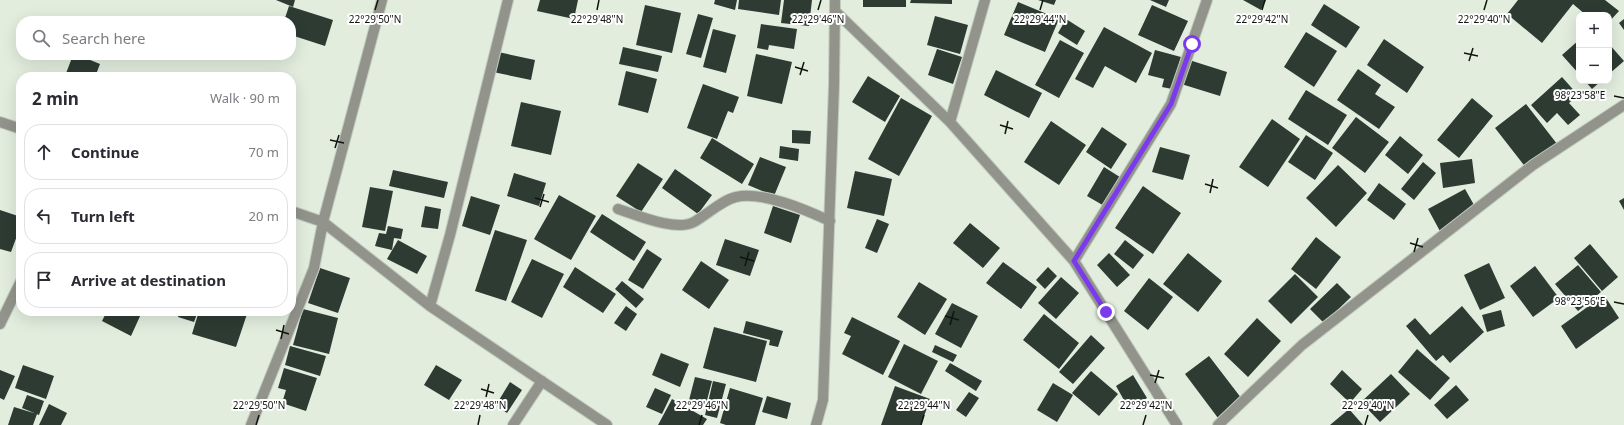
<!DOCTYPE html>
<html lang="en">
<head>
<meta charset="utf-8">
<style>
	:root { --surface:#fff; --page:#f2f2f3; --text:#2b2b33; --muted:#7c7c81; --line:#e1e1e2 }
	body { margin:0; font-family:"Noto Sans",sans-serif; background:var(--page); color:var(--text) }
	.controls { position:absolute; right:12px; top:12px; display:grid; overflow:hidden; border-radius:8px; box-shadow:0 4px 16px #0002 }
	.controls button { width:36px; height:36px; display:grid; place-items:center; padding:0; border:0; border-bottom:1px solid var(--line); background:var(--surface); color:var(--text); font:20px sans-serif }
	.stop { position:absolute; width:12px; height:12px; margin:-9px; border:3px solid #7c3aed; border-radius:50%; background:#fff }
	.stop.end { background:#7c3aed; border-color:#fff; box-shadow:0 1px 4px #0008 }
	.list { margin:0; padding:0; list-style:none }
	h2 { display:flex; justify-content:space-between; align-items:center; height:52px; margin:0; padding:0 16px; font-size:17px }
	h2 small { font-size:13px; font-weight:400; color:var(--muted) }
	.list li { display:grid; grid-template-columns:26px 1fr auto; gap:12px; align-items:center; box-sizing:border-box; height:56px; margin:0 8px 8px; padding:0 8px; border:1px solid var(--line); border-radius:16px }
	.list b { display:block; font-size:15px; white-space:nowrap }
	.list em { font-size:13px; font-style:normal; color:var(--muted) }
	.icon { flex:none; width:22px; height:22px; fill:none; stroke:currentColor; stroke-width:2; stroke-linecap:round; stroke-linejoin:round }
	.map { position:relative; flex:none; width:1624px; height:425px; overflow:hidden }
	.search { position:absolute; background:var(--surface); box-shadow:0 4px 16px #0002; left:16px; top:16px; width:280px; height:44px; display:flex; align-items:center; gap:10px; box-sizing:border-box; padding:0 14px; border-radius:16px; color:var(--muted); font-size:15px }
	.panel { position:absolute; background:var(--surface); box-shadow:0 4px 16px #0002; left:16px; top:72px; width:280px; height:244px; border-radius:16px }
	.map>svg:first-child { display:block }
	.building { fill:#2d3b33 }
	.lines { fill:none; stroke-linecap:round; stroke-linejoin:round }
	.minor-casing { stroke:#c0cabd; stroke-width:12 }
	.tertiary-casing { stroke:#c0cabd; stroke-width:12 }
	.minor { stroke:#92948c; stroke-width:10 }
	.tertiary { stroke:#92948c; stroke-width:10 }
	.route { stroke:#7c3aed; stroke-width:5 }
	.ticks { fill:none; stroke:#10140f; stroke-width:1.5 }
	.ticks-label { font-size:10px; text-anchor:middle; fill:#10140f; stroke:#fff; stroke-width:4; stroke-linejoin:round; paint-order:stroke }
</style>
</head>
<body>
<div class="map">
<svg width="1624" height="425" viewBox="0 0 1624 425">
	<rect width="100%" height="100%" fill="#e2edde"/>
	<path class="building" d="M276,0h19l-2,7z
		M540,0h38l-4,19 -37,-8z
		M715,0h22l-2,10 -21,-6z
		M739,0h42l-2,15 -41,-6z
		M784,0h28l-3,26 -28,-3z
		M863,0h43v7h-43z
		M911,0h41v4l-42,-1z
		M1038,0h18l-2,5z
		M1150,0h19l-3,7z
		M1243,0h23l-5,10z
		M1518,0h87l14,11 -10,11v-7h-23l-13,-11 -31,39 -35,-29z
		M1018,2l41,17 -14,33 -41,-17z
		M1324,4l36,23 -14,21 -35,-23z
		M645,5l36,8 -9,40 -36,-8z
		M1152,5l36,16 -14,30 -36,-16z
		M289,6l44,14 -8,26 -34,-11v-14h-7z
		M698,14l15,4 -12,40 -15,-4z
		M935,16l33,9 -8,29 -33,-9z
		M1066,19l19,12 -8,14 -19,-12z
		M1624,19v11l-5,-7z
		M761,24l36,5 -3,20 -25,-4 -1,5 -11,-2z
		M1104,27l48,26 -16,30 -31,-17 -12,22 -18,-9z
		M713,29l23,6 -10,38 -23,-6z
		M1306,32l31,19 -23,36 -30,-20z
		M1384,39l40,28 -17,26 -40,-28z
		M1060,40l24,13 -25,45 -24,-13z
		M1579,40v34l-17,-19z
		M1609,44l15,17 -15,13z
		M623,47l39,9 -4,16 -39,-8z
		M937,49l25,8 -9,27 -25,-9z
		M1155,50l26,7 -9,32 -10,-2 2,-8 -16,-4z
		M498,52l37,8 -4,20 -38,-8z
		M756,54l36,8 -10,42 -35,-8z
		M73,55h5l22,9 -5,13 -30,-1z
		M1186,59l41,13 -7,24 -42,-13z
		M1358,69l23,16 -6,9 20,13 -16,22 -42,-29z
		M996,70l46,23 -13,25 -45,-23z
		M626,71l31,8 -9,34 -30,-8z
		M105,72l10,5h-12z
		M868,76l32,20 -15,26 -33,-20z
		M1562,77l16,18 -9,8 11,12 -12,10 -11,-12 -10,10 -16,-18z
		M1585,81h16l-9,8z
		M703,84l36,13 -6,16 -5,-2 -11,28 -30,-11z
		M1306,90l41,25 -19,30 -40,-26z
		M20,92h1v15h-3z
		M901,98l31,18 -33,60 -31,-17z
		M1472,98l21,18 -34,42 -22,-18z
		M521,102l40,9 -10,44 -40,-9z
		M1526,104l35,45 -31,24 -35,-45z
		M1356,117l33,25 -24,31 -33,-25z
		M1272,119l28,20 -32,48 -29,-20z
		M1051,121l35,24 -27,40 -35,-23z
		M1102,127l25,17 -16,25 -25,-17z
		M792,130l19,1 -1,13 -18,-1z
		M1306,135l27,18 -18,27 -27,-18z
		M1400,136l23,19 -15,19 -23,-19z
		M712,138l42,26 -12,20 -42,-26z
		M780,146l19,3 -1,12 -19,-3z
		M1160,147l30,8 -7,25 -31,-8z
		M760,157l26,10 -12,29 -26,-11z
		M1472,159l3,24 -32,5 -3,-25z
		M1423,162l13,11 -22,27 -13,-11z
		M638,163l25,16 -22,33 -25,-16z
		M1338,165l29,28 -31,34 -30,-29z
		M21,166v21l-5,-1z
		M1104,167l19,12 -17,28 -19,-11z
		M675,169l37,26 -14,19 -36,-26z
		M393,170l55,12 -4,16 -55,-12z
		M855,171l37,8 -8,37 -37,-8z
		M514,173l32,10 -7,23 -32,-10z
		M1379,183l27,21 -12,16 -27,-20z
		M1143,186l38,27 -28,41 -38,-26z
		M370,187l23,4 -8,40 -23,-4z
		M1465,189l13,23 -37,21 -13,-24z
		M559,195l37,21 -25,44 -37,-21z
		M471,196l29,9 -10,30 -28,-9z
		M1624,198v12l-5,-9z
		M425,206l16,3 -3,20 -17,-2z
		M773,206l27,9 -9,28 -27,-10z
		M0,210l21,7v8l-10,27 -11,-3z
		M602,214l44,28 -12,19 -44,-29z
		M877,219l12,5 -12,29 -12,-5z
		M970,223l30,25 -17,20 -30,-25z
		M388,226l15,3 -2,10 -7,-1 -2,12 -17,-4 4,-13 7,1z
		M495,230l32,10 -21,61 -31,-10z
		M1316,237l25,20 -25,32 -25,-20z
		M725,239l34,11 -9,26 -34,-11z
		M398,240l29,16 -10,18 -30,-15z
		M1125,240l19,15 -11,14 -19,-15z
		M1590,244l28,33 -16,14 -28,-33z
		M647,249l15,10 -19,30 -15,-9z
		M1109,253l21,22 -13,12 -20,-22z
		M1188,253l34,28 -24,31 -35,-28z
		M532,259l32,15 -22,44 -31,-16z
		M701,261l28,19 -20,29 -27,-19z
		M1003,262l34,25 -16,22 -35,-26z
		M1489,263l16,35 -25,12 -16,-35z
		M1578,265l23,27 -23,19 -23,-27z
		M1535,266l24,32 -26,19 -23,-31z
		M575,267l41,27 -13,19 -40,-26z
		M1048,267l9,9 -12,13 -9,-9z
		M320,268l30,10 -12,35 -30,-10z
		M1295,274l23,23 -27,27 -23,-23z
		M1061,277l18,16 -23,26 -18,-16z
		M1149,278l24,19 -25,33 -24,-19z
		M622,281l22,18 -8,9 -21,-19z
		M919,282l28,17 -22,36 -28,-18z
		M1337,283l14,14 -27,26 -14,-14z
		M1604,295l15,23 -43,31 -15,-23z
		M952,303l26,13 -17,32 -26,-14z
		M626,306l11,8 -11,17 -12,-8z
		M1462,306l22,26 -34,31 -7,-8 -7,6 -30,-35 9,-8 15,17z
		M303,309l35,9 -9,36 -36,-9z
		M1501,310l4,16 -18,6 -5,-17z
		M107,311h27l7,3 -10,22 -29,-15z
		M180,311h18l-4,11 -16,-5z
		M199,311h49l-12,36 -44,-13z
		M1044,314l35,29 -20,26 -36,-29z
		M852,317l48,24 -17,34 -41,-21 9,-18 -7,-3z
		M1257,318l24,23 -33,36 -24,-23z
		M746,321l37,10 -5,16 -9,-2 1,-5 -27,-7z
		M714,327l53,14 -11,41 -53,-14z
		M1091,335l14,13 -32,36 -14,-12z
		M904,344l34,17 -17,33 -33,-17z
		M935,345l22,10 -4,7 -21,-10z
		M290,346l36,10 -6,20 -35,-11z
		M1417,349l33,29 -20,22 -32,-28z
		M661,353l28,11 -9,23 -28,-12z
		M1209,356l36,47 -24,19 -36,-48z
		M950,363l32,18 -6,10 -31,-20z
		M23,365l31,11 -8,23 -31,-11z
		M436,365l26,15 -13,20 -25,-15z
		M284,368l33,10 -11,33 -24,-8 4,-13 -8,-2z
		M0,370l15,6 -11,24 -4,-2z
		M1342,370l20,19 -12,14 -20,-19z
		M1091,371l27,23 -19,22 -27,-23z
		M1391,374l19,20 -30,28 -19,-20z
		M1133,375l14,23 -18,11 -13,-23z
		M695,377l17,4 -7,27 -17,-4z
		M713,381l13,3 -9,34 -12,-3z
		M510,382l12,8 -15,23 -11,-8z
		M1053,383l20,12 -16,27 -20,-12z
		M1456,385l13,15 -22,19 -13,-14z
		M895,386l35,13 -9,26h-40z
		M655,388l16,7 -9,19 -16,-7z
		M730,388l33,10 -8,27h-29l-6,-2z
		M969,392l10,6 -13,19 -10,-7z
		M27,395l17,6 -5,14 -17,-7z
		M767,396l24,7 -4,16 -25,-7z
		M672,399l35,20 -4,6h-45z
		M49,404l18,9 -6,12h-22z
		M14,407l23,7 -4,11h-25z
		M1349,409l14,16h-33z"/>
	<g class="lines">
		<g class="minor-casing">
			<path id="minor" d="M835,11l115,111 124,139 103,164
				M0,122l21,7
				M950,122l35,-122
				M618,209c19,6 58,23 76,13 14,-8 28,-22 42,-25 27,-6 70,13 94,24
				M291,211l32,11 107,84 177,119
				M1074,261l97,-157 36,-104
				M430,306l20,-71 58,-235
				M0,324l21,-43
				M251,425l63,-157 9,-46 59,-222
				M513,425l29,-44
				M1218,425l84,-80 231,-180 91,-60"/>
		</g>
		<g class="tertiary-casing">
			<path id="tertiary" d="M816,425l7,-25 11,-315 1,-85"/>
		</g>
		<use href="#minor" class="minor"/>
		<use href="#tertiary" class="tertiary"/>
	</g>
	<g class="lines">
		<path class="route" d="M1106,312l-32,-51 97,-157 21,-60"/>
	</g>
	<path class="ticks" d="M375,10l3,-10M597,10l2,-10M818,10l3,-10M1040,10l3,-10M1262,10l3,-10M1484,10l3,-10M1464,53l14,3M1469,61l4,-13M795,67l13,4M800,75l4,-13M1614,96l10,2M1000,125l13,4M1005,134l3,-13M330,140l14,3M335,148l4,-13M1205,184l13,4M1210,193l3,-14M535,198l14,4M540,207l4,-13M1410,243l13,4M1414,252l4,-14M740,257l14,4M745,266l4,-14M1614,302l10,2M945,316l14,4M950,325l4,-14M276,330l13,4M281,339l3,-14M1150,375l14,3M1155,383l4,-13M481,389l13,4M486,397l3,-13M256,425l3,-10M478,425l2,-10M699,425l3,-10M921,425l3,-10M1143,425l3,-10M1365,425l3,-10"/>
	<g class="ticks-label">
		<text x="375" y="23">22°29'50"N</text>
		<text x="597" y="23">22°29'48"N</text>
		<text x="818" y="23">22°29'46"N</text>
		<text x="1040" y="23">22°29'44"N</text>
		<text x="1262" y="23">22°29'42"N</text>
		<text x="1484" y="23">22°29'40"N</text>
		<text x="1580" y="99">98°23'58"E</text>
		<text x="1580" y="305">98°23'56"E</text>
		<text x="259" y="409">22°29'50"N</text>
		<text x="480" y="409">22°29'48"N</text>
		<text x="702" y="409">22°29'46"N</text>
		<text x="924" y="409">22°29'44"N</text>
		<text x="1146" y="409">22°29'42"N</text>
		<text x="1368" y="409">22°29'40"N</text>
	</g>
</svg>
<div class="controls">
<button>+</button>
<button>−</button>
</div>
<div class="stop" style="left:1192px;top:44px"></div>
<div class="stop end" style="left:1106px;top:312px"></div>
<div class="search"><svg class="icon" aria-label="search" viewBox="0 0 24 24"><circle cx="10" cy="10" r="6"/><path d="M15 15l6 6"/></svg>Search here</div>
<section class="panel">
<h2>2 min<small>Walk · 90 m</small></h2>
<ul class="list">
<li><svg class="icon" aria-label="ahead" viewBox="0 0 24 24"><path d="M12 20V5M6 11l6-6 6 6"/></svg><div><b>Continue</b></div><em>70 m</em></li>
<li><svg class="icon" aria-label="left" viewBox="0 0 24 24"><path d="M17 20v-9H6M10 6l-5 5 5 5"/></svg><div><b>Turn left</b></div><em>20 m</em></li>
<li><svg class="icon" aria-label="arrive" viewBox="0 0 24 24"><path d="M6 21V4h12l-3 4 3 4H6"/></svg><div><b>Arrive at destination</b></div></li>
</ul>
</section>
</div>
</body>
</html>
